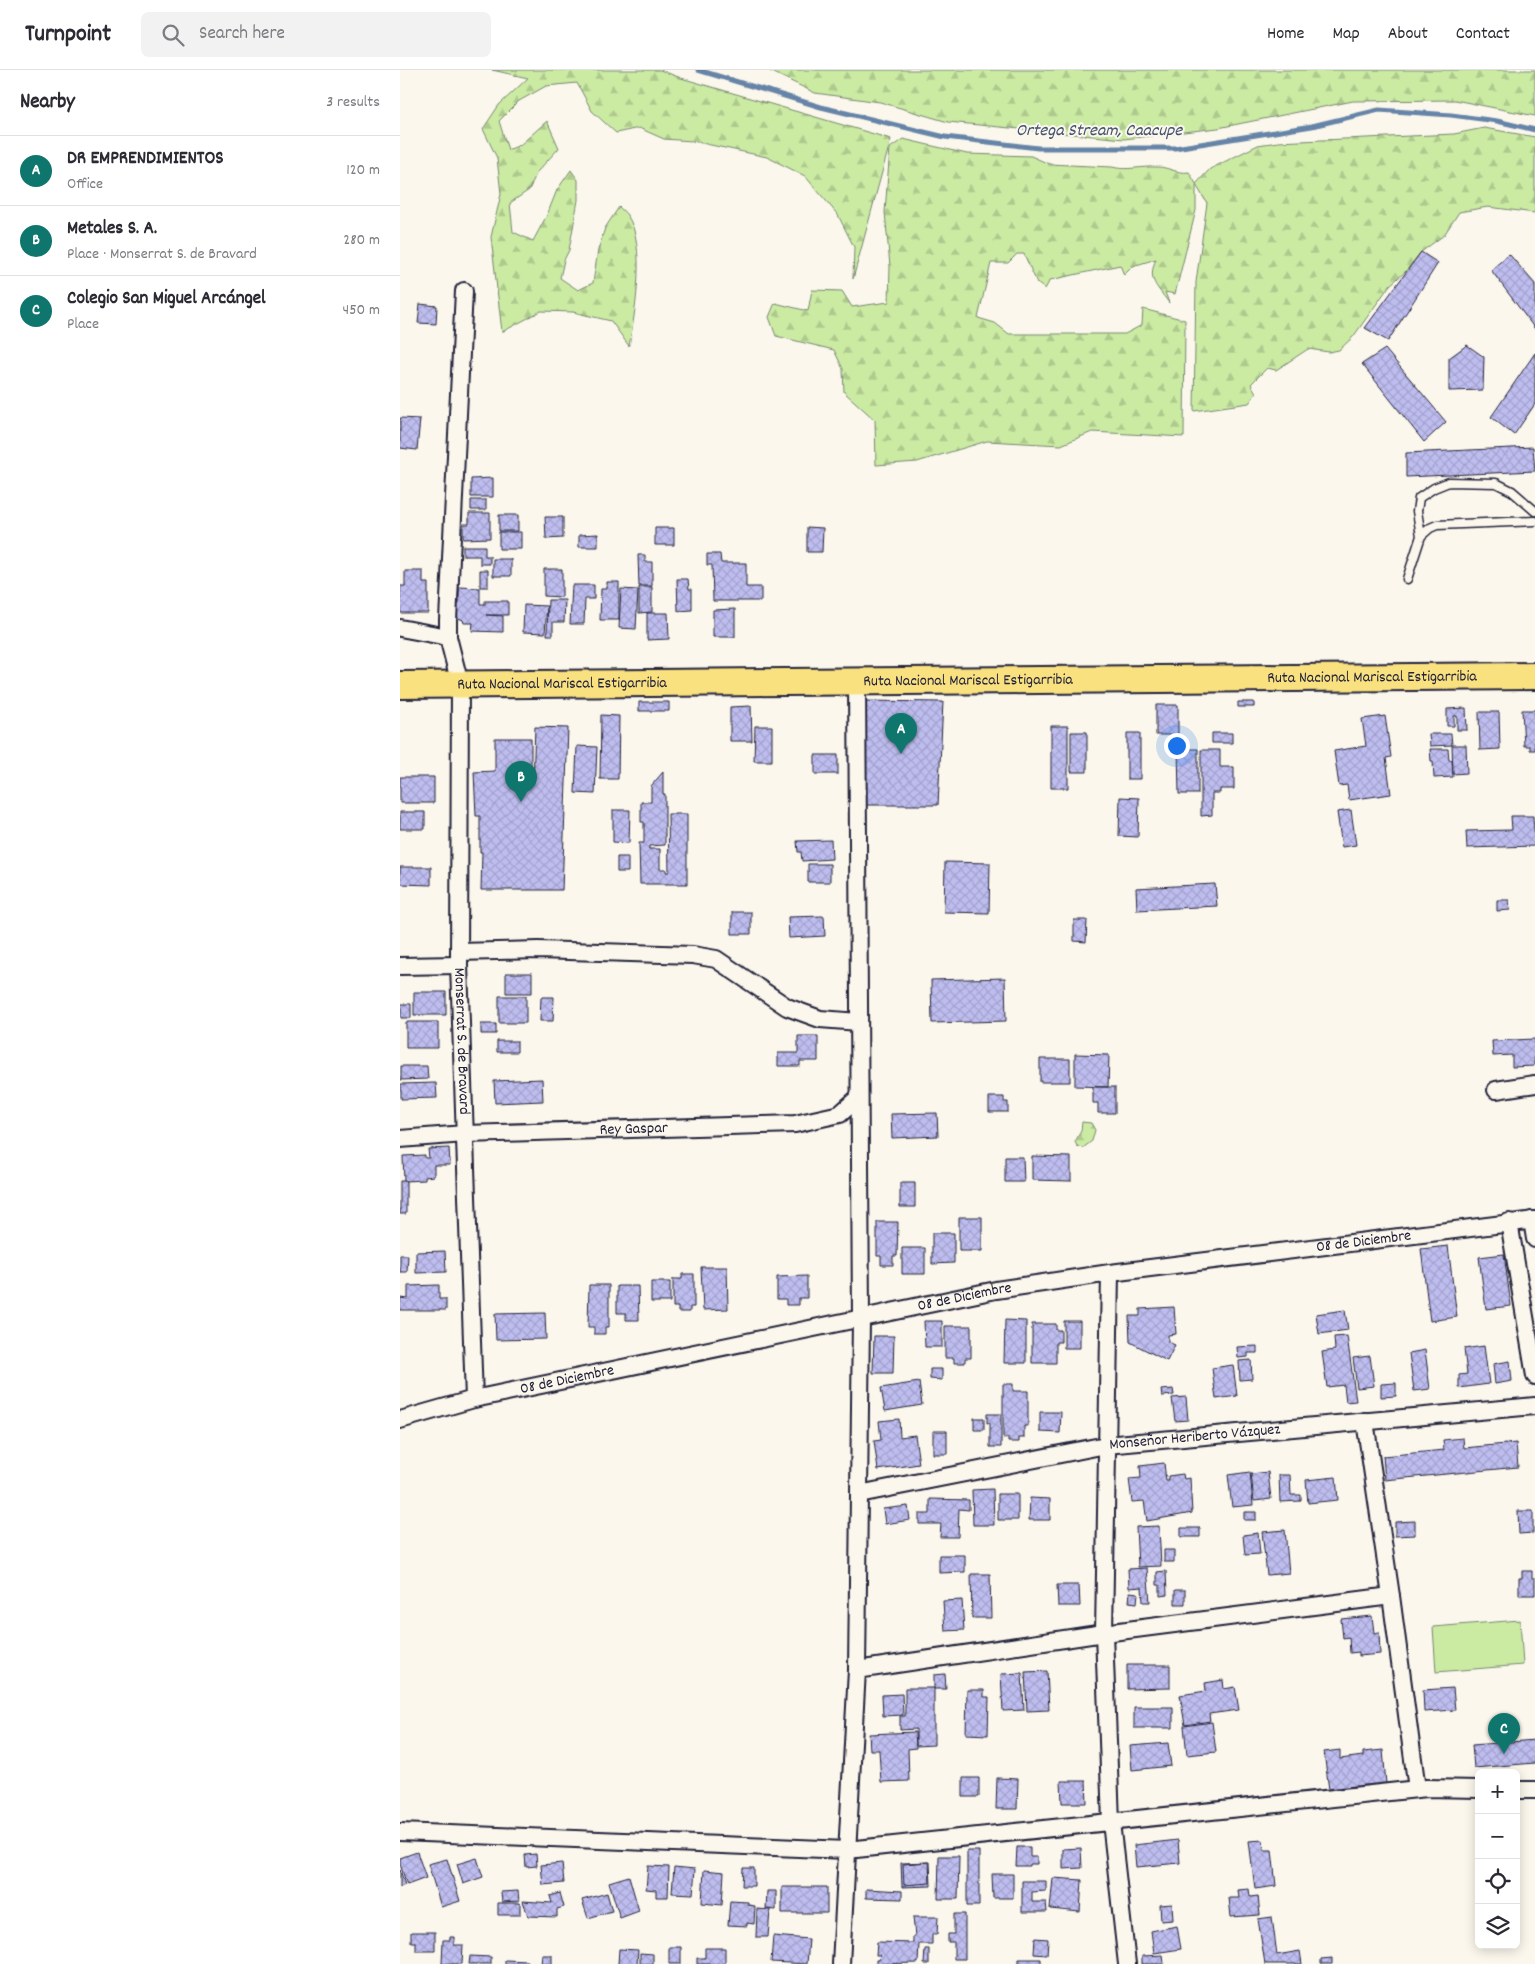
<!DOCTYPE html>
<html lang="en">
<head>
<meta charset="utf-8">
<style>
	:root { --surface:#fff; --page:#f2f2f3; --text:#2b2b33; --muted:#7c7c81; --line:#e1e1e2; --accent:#0f766e }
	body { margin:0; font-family:Dekko,sans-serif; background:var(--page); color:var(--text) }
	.controls { position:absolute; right:15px; bottom:15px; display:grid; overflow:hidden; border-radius:8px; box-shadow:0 2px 12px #0003 }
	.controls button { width:45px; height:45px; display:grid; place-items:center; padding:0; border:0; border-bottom:1px solid var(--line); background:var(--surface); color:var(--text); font:25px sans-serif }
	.you { position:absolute; left:776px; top:675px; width:18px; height:18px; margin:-12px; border:4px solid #fff; border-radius:50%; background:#1a73e8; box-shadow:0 0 0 8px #1a73e833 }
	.badge { display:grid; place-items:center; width:32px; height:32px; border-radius:50%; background:var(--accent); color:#fff; font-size:16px; font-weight:700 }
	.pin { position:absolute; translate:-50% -41px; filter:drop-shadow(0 1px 2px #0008) }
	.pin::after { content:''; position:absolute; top:26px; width:18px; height:15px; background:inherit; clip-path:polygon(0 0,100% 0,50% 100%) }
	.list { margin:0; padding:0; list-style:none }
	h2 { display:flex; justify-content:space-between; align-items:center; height:65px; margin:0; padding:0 20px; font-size:21px }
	h2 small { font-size:16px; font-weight:400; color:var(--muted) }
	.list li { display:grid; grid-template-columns:32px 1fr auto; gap:15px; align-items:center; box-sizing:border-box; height:70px; padding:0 20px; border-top:1px solid var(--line) }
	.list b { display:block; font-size:19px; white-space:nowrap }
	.list p { margin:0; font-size:16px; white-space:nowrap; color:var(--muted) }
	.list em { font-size:16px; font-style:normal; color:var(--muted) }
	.icon { flex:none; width:28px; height:28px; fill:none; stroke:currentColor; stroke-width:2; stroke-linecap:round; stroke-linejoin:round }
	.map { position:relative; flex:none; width:1135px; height:1894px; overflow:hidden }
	header { display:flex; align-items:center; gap:30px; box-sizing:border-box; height:70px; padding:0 25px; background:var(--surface); border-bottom:1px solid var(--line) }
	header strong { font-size:24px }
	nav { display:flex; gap:28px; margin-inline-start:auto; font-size:18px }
	.search { width:350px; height:45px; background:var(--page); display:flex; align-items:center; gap:12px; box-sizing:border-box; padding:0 18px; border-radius:8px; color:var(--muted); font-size:19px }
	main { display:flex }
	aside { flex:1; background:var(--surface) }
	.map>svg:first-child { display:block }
	.forest { fill:url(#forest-firs); stroke:#76866f }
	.garden { fill:#cbeba3; stroke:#76866f }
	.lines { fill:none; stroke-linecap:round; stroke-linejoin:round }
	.stream { stroke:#6684a8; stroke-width:5 }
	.building { fill:url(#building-cross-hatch); stroke:#22223b }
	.service-casing { stroke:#22223b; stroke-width:11 }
	.minor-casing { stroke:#22223b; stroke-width:20 }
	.primary-casing { stroke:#22223b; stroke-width:30 }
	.service { stroke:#fbf7ec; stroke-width:8 }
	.minor { stroke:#fbf7ec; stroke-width:16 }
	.primary { stroke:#fae180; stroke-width:26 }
	.labels { text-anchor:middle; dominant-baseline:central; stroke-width:4; stroke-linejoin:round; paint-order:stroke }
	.street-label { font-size:16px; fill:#22223b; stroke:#fbf7ec }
	.water-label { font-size:18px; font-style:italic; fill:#445371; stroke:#fbf7ec }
</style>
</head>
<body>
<header>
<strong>Turnpoint</strong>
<div class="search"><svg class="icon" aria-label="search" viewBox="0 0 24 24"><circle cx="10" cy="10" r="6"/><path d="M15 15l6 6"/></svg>Search here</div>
<nav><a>Home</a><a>Map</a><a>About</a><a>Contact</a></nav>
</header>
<main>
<aside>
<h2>Nearby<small>3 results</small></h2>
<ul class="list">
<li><span class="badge">A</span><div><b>DR EMPRENDIMIENTOS</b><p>Office</p></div><em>120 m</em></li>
<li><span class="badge">B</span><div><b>Metales S. A.</b><p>Place · Monserrat S. de Bravard</p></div><em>280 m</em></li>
<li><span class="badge">C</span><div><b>Colegio San Miguel Arcángel</b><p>Place</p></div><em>450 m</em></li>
</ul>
</aside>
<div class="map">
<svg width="1135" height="1894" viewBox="0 0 1135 1894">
	<defs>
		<pattern id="forest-firs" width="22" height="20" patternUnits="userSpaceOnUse" patternTransform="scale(1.25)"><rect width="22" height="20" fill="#cbeba3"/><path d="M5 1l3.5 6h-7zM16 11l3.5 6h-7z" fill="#aec98d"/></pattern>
		<pattern id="building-cross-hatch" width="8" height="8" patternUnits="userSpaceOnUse" patternTransform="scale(1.25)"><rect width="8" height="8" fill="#bebdef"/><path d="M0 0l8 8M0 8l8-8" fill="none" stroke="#a3a2ce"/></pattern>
	</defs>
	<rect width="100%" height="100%" fill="#fbf7ec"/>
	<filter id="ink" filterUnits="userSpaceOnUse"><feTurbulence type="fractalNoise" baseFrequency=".02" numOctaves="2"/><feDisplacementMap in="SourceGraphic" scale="10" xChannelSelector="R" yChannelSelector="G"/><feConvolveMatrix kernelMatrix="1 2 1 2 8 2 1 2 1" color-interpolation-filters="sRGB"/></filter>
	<g filter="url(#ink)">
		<path class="forest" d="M92,0h168l21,8 210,61 -38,140 1,-32 -16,-32 -33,-39 -38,-19 -75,-16 -28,-2 -25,-11 -23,5 -24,-22 -15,-28 -31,3 -27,15 -20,20 9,29 12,-5 27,-24 12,27 -22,24 -8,18 -19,13 3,29 20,9 14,-26 10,-25 14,-20 7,10v20l-9,50 -5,10 -4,18 18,12 15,-7 5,-33 7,-22 14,-21c2,2 6,5 8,8 20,28 8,99 2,131l-18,-25 -38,-9 -32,-1 -39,21 -11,-95 10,-43 -4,-36 -14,-29 16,-24 29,-27z
			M368,0h767v46l-80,-16 -102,1 -135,27 -94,11 -176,-17 -68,-20 -65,-9z
			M1084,58l51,9v76l-47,-6 -29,5 -15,23 -23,17 -16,20 -15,13 -37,52 -14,13 -10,2 -21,-3 -32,21 -9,-2 -16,16 5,9 -7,10 -55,8 2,-129 11,-79 -11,-18v25l-21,84 -10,-2 4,11c-13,-18 -22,-23 -13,-44l-23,7 -9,9 -4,-10 -70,15 -5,9 -8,-6 -13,-29h-7l-9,9h-17l-13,55 17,5 14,11h116l17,-9 1,-16 42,11 -1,117 -92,-5 -31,13 -74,-4 -70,21 -41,3 -1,-45 -31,-28 -1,-23 -9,-19 -58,-14 -7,-19 6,-14 33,8 4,-21 30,1 10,16 37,-5 1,-36 -5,-54 5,-64 13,-9 64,15 64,2 18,8 63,3c15,4 30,-1 45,0 12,0 20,7 32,5l7,12 14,-15 48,-24 20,-3 176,-8z
			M682,1052l9,1 4,7 -3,11 -9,7 -6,-2 -2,-4 6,-11z"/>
		<path class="garden" d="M1120,1550l3,45 -87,7 -3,-45z"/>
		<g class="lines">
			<path class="stream" d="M298,0l123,37 124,30 93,11h137l137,-22 67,-16 72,5 46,6 38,9"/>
		</g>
		<path class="building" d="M1021,182l17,11 -50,78 -23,-13z
			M1109,184l26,30v45l-44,-59z
			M20,234l17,2 -1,18 -18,-1z
			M1067,275l17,12 -1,33 -34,1v-33z
			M985,279l61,73 -22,20 -62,-78z
			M1135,283v51l-21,31 -23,-18z
			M0,348l20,1 -3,31 -17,-2z
			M1133,377l2,24 -129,6v-24z
			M93,408v19h-22v-18z
			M71,430h15v10h-15z
			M69,443h21v25l-27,1v-15h6z
			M99,445h19v16h-19z
			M145,447h18v21l-17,1z
			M407,457l16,1 -1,24h-15z
			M255,458h19v17h-19z
			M99,462h22v17h-22z
			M198,464v13h-19v-12z
			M63,476h22v10h5v8h-10v-8h-17z
			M307,484h13l1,9h25v24h15v14h-48l-1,-36h-5z
			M238,485h7v7h7v24h-13z
			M93,489h18v17h-18z
			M144,499h18v28l-18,-1z
			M80,500h8v17h-8z
			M5,501h18v12h5v30h-28v-27h5z
			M277,509h11l1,10h3v21l-14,1z
			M207,512h12v38h-19l1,-31h6z
			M172,515h22v14h-9l-1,25h-14z
			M59,517l21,1v16h5v-3h23v14h-22l17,1v16l-31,-1 1,-8h-9l-1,-3 -7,-3v-14h3z
			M239,517h13v25l-13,1z
			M221,519l17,1 -2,39 -17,-1z
			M148,530h17l-1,22h-11v13h-6z
			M124,535l23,1 -2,27 -22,-1z
			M335,539v28h-22v-27z
			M247,543h21l1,26 -22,1z
			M462,631l81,1 -5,103h-76z
			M239,632h30v9h-30z
			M838,632h16v5h-16z
			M756,635h22v30h-22z
			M351,636l1,35h-22v-34z
			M1066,638l1,22h-10v-14h-3v10h-7v-17z
			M1122,640h13v40h-5v-4h-6z
			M1079,642h20l1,37 -20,1z
			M201,645l18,1 -1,63h-18z
			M985,646l6,41 -5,1 5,36 -42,6 -2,-15 -8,1 -5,-35 32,-5 -4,-27z
			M355,656h17v35h-18z
			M651,656h17v62h-17z
			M135,657l33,1 -6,162h-81l1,-38h-2v-36h-4l-2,-44 21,-1v-33h36v45h2z
			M671,662h16v40h-16z
			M727,663h13v46h-13z
			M812,663h20v10h-20z
			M1029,664h22l1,11 -22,1z
			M1052,675h14l1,28 -14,1z
			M177,676l20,1 -2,47 -20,-1z
			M778,679h20v45h-19z
			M1030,679h18l1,11h3l1,17 -19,1 -1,-17h-2z
			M801,680h19v17h14v22h-14v4h-8v22l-11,1z
			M415,685h23v19h-23z
			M263,702v22h2v51l-16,1v3h11v20h6v3h3l-1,-58h19v70h-47l-1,-41h5v-21h-3v-20h10v-16z
			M0,707h34v26h-34z
			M720,727l19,1 -1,39 -19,-1z
			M213,740h17l-1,33 -16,-1z
			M951,740l5,35 -14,2 -5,-35z
			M0,742h25v17h-25z
			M1111,746h22l2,30 -68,2 -1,-17 46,-1z
			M431,770l1,19 -30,2 -1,-9h-3l-1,-11z
			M217,787h11v15h-11z
			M545,792l45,1 -1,50 -45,-1z
			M408,794h22v18h-22z
			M0,797h31v18l-31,-1z
			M815,814l2,22 -80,4 -1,-22z
			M1097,830h12l1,10 -13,1z
			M332,842h19v22h-19z
			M424,846l1,20 -36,2 -1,-21z
			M674,850h13l-1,22 -12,-1z
			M106,903h26v20h-26z
			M605,908l1,43 -74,2 -1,-43z
			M14,922h32v23h-32z
			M99,926h27v27h-27z
			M141,927h13l-1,24h-13z
			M1,934h10v14h-10z
			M6,952h32v26h-32z
			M81,954h15v10h-15z
			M398,966h20v25h-18v5h-22v-13h20z
			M1135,969l-1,27 -22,1v-12l-19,1 -1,-15z
			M97,971h20v11h-20z
			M675,984l34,1 -1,32 -33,-1z
			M640,989h30v23h-30z
			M1,996h26l1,13 -27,1z
			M142,1009l1,22 -48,2 -1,-22z
			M36,1013l1,15 -36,1v-15z
			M693,1017h22v26h-17v-10h-5z
			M589,1027h15v5h4v10h-19z
			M537,1043l1,23 -46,2 -1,-24z
			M49,1078l1,17h-16v11l-9,1v3l-21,1 -1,-25 22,-1v3h4l-1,-9z
			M632,1086l39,1v24l-39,-1z
			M605,1087h18l1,25h-19z
			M0,1111h6v33h-6z
			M500,1113h15v24h-15z
			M559,1147h23v34h-23z
			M477,1152h21l-1,34h-4v9h-12v-9h-4z
			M532,1163h22v30l-22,1z
			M1048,1176l9,71 -27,4 -9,-72z
			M502,1178h23v26h-23z
			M45,1181l1,21 -30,1v-21z
			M1104,1184l7,52 -25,3 -7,-52z
			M0,1185h8l-1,17h-7z
			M301,1197h26l1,42 -25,1z
			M282,1204h12v33h-4v5h-12v-5h-5v-28h9z
			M407,1206v22h-8v7h-13v-6h-9v-22z
			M251,1212h19v20h-19z
			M39,1215v14h7v11h-46v-12l8,1v-13z
			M189,1215h20v42h-4v7h-11v-7h-6z
			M217,1216h21l1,34h-13v-7h-9z
			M774,1237l2,27 -8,1v7l7,3 -8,16 -37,-19 -1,-26h11v-7z
			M945,1240l3,20 -29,4 -3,-20z
			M145,1243l1,26 -50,1 -1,-26z
			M605,1250l21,1v42h-22z
			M524,1251h18v26h-17z
			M664,1251h16v27h-16z
			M632,1254h24v6h5v12h-5v21h-24z
			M545,1256h26v32h-6v5h-11v-5h-9z
			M474,1266h20l-1,37h-20z
			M947,1266l9,65 -10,1 -2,-17 -17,2 -5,-35 13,-2 -1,-13z
			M857,1276v7h-9v4l-10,1 -1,-11z
			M1084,1276l5,38 -30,4v-13l8,-1 -3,-25z
			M1025,1280l5,39 -16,2 -5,-38z
			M970,1286l4,30 -17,2 -4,-30z
			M851,1290l1,19 -12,1 -1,-19z
			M1110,1291l2,20 -17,3 -2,-20z
			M833,1295l4,31 -21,3 -4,-31z
			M530,1299h12v11l-12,-1z
			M519,1312l3,23 -37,6 -4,-23z
			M996,1313v13l-15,1v-13z
			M603,1314h10v7h15v35h-4v12h-5v4h-11v-4h-5z
			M773,1319l1,6 -12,1 -1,-6z
			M786,1327l2,23 -13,1 -3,-23z
			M640,1342h21l-1,21 -20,-1z
			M587,1344h14v33h-11v-24h-3z
			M574,1348h10v12h-10z
			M499,1349l1,18 15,-2 4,29 -41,6 -4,-29 7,-1 -2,-19z
			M533,1361h14v23h-14z
			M1063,1368l1,10 52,-5 2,24 -133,13 -2,-24 61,-6 -1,-10z
			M764,1393l2,18h3l-1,-5 15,-2 1,5 6,-1 2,35 -45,8 -3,-20 -12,1 -3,-23 12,-1 -1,-12z
			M850,1402l3,33 -21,2 -4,-32z
			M868,1402l3,27 -17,2 -3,-27z
			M879,1405h11l1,20h10v6l-21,1z
			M936,1407l2,23 -30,3 -2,-23z
			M593,1419l1,36h-21l-1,-35z
			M598,1424h20v26h-20z
			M630,1428l20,1v21h-21z
			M530,1429l39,1v10l-10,-1 -1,28h-18l1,-13h-22v-10h11z
			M508,1436l2,14 -25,4 -2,-15z
			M1118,1441h15v22l-14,1z
			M844,1442h12v8h-12z
			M1015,1451v14l-20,1v-14z
			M759,1456l2,40 -23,1 -2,-40z
			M781,1458h19v9h-19z
			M885,1460l4,43 -22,2 -5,-43z
			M858,1463l2,21 -15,1 -2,-20z
			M764,1480h10v12h-10z
			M539,1485h26v17l-26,1z
			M747,1498l3,34h-7l-1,-15 -13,1 -1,-19z
			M766,1501l1,24 -7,1v-11h-3v-13z
			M1122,1501h10v7h3v17h-16v-17h3z
			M571,1504h19l1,44h-19z
			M657,1515h22l1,21h-22z
			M775,1520h10v14h-10z
			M730,1522l8,1 -1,10 -8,-1z
			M562,1530l2,30 -19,1 -2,-30z
			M972,1546l2,17 5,-1 1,22 -21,2v-4l-9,1 -1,-16 -6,1 -2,-19z
			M727,1595h43v23l-43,1z
			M647,1601l2,39 -22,1 -2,-39z
			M622,1603l2,37 -21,1 -2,-37z
			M545,1604l1,15h-12v-14z
			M823,1610l1,9 11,-2 4,23 -30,4 1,7 -25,4 -5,-30 26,-4 -1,-8z
			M505,1618h29v57l-18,1v-17l-16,1v-14h5z
			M1053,1618l2,22 -31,2 -1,-22z
			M567,1620h17v7h5l-1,38 -22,-1z
			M502,1624l1,21 -20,1 -1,-21z
			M734,1637h39v21h-39z
			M812,1652l4,30 -29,3 -3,-29z
			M515,1662l1,16 -8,1 1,32 -28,1 -2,-32h-9l-1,-16z
			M1135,1670v23l-61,5 -2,-23z
			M768,1673l3,23 -39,4 -2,-24z
			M940,1680v9l23,-3v-4l20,-2 3,34 -57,6 -5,-38z
			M563,1708h16v19h-16z
			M597,1708l21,1 -1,30h-21z
			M661,1711h25l1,22h-25z
			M778,1770l2,23 -44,4 -2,-22z
			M863,1770l1,10h8l4,36 -21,3 -6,-48z
			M617,1777h13v10h7v7h-7v2h-14z
			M681,1778l1,20 -19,1v-20z
			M567,1781h12v55h-12z
			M17,1782l9,26 -19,7 -7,-21v-6z
			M136,1784l1,12 -11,1 -1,-12z
			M539,1786h20l-1,43h-20z
			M77,1788l6,19 -20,7 -6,-20z
			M47,1789l13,42 -19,6 -13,-43z
			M529,1792l1,21 -26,2 -1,-21z
			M530,1792l1,24 -29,1 -1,-24z
			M162,1793l2,20 -21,2 -2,-20z
			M248,1796l21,1 -1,30h-12v-7l-10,-1z
			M274,1797l21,2 -2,25 -21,-1z
			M343,1798h11v18h-12z
			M0,1800l5,15 -5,2z
			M304,1800l20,2 -2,33 -20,-2z
			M592,1804h21v24h-20z
			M229,1806l10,35 -19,7 -11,-36z
			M653,1808l29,2 -2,32 -30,-3z
			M622,1811h24v10l-14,1v10h14l1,10h-25z
			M382,1817h45v26h-45z
			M466,1819l36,2v8l-36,-1z
			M849,1819l1,8 8,-1 2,19 -29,2 -2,-19h10l-1,-8z
			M118,1821l1,10 -17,1 -1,-10z
			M367,1821h9v19l-10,-1z
			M160,1823l4,14 -7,2v8l-29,-1 -5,-15 29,2 -2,-7z
			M207,1823l5,18 -24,7 -6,-18z
			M330,1831l18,1v3l7,1 -1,18 -7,-1v3l-19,-1z
			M98,1833h22v12h-22z
			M772,1834l1,16 -12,1 -1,-16z
			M357,1839l13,1 -2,27h-12z
			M554,1844h11v45h-11v-17h-6v-8h6z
			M513,1847h25l-1,17h-5v10h-13l-1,19 -42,1v-4h3l1,-5h-4l1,-13 36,1v-7h2z
			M872,1847l5,38 23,-4 2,13h-37l-7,-45z
			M777,1856l4,23 -27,4 -3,-22z
			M11,1862h24v19h-19v-9h-5z
			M373,1866l36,3 -2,25 -36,-2z
			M50,1867h4v8h9l-1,19h-20l1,-24h7z
			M635,1868l13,1 -1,16 -13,-1z
			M269,1877h12v17h-12z
			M305,1878h20v16h-28v-6h8z
			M219,1879l19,1 -1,14h-19z
			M525,1879h4v15h-5z
			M240,1883l13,1v10h-13z
			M142,1885h10v9h-11z
			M763,1885l1,9h-22v-8z
			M70,1886l21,1v7h-22z
			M932,1888v6h-11v-5z
			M619,1889h22v5h-22z
			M105,1890l23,1v3h-23z"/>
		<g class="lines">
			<g class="service-casing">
				<path id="service" d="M1021,466l-4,-25 2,-13 15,-10 15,-6 47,1 16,8 23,20
					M1007,509l14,-43 9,-8 7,-3 98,-4"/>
			</g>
			<g class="minor-casing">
				<g id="minor">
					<path id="s1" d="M64,221l-16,329v17l12,47 -1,281 15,434"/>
					<path d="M0,558l48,9"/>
					<path d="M59,882l79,-2 155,5 23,4 71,48 33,12 39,3"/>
					<path d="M0,896l59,-1"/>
					<path d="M1096,1020l39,-6"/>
					<path id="s2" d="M0,1069l65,-5 330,-10 45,-10 19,-17"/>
					<path d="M1132,1150l3,19"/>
					<path d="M1109,1152l26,154"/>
					<path d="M710,1203l-6,360 7,189 16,142"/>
					<path id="s3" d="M0,1350l74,-21 522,-109 114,-17 425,-53"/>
					<path d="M965,1351l26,175 26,193"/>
					<path id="s4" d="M459,1424l247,-49 429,-39"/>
					<path d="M457,1600l247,-37 287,-37"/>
					<path d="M1116,1720h19"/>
					<path d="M0,1762l447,18 580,-62 52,1"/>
					<path d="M441,1894l16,-294 4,-351 -4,-638"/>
				</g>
			</g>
			<g class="primary-casing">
				<g id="primary">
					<path id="s5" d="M0,615l1135,-9"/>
				</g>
			</g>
			<use href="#service" class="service"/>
			<use href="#minor" class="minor"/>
			<use href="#primary" class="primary"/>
		</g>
	</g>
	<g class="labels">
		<g class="street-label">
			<text stroke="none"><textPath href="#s5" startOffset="972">Ruta Nacional Mariscal Estigarribia</textPath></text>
			<text stroke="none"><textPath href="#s5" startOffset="568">Ruta Nacional Mariscal Estigarribia</textPath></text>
			<text stroke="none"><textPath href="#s5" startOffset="162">Ruta Nacional Mariscal Estigarribia</textPath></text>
			<text stroke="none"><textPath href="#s1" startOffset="752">Monserrat S. de Bravard</textPath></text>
			<text stroke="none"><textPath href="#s2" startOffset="234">Rey Gaspar</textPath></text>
			<text stroke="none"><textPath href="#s3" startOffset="981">08 de Diciembre</textPath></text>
			<text stroke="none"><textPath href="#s3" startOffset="578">08 de Diciembre</textPath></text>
			<text stroke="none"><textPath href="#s3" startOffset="172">08 de Diciembre</textPath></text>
			<text stroke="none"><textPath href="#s4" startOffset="341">Monseñor Heriberto Vázquez</textPath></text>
		</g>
		<g class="water-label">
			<text x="699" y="61">Ortega Stream, Caacupe</text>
		</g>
	</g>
</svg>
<div class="controls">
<button>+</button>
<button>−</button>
<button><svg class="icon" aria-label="locate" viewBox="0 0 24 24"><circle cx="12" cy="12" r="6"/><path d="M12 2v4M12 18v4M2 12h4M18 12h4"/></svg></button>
<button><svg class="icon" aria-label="layers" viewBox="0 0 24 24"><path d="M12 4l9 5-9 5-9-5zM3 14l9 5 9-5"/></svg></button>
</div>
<div class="you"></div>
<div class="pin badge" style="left:501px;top:684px">A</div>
<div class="pin badge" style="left:121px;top:732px">B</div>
<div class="pin badge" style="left:1104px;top:1684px">C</div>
</div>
</main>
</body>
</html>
